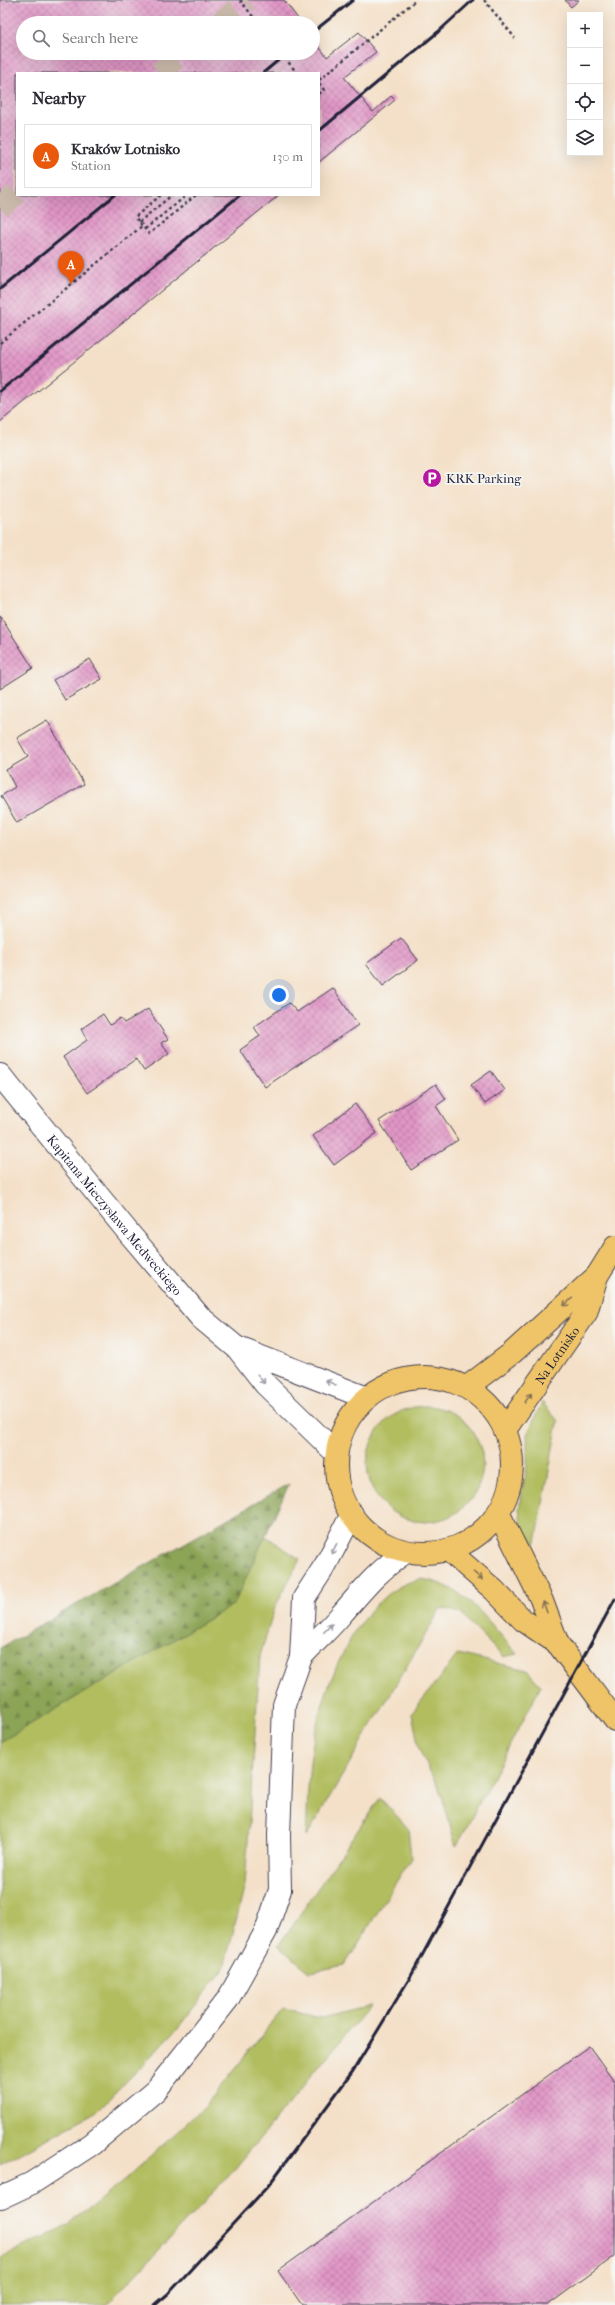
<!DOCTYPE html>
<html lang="en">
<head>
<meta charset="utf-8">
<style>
	:root { --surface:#fff; --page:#f2f2f3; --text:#2b2b33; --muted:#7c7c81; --line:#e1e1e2; --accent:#ea580c }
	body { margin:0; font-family:"IM FELL French Canon",serif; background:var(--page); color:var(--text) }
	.controls { position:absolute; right:12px; top:12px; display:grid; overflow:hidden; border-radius:0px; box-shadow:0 4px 16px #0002 }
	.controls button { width:36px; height:36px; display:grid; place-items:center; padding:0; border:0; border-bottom:1px solid var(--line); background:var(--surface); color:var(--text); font:20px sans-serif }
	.you { position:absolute; left:279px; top:995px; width:14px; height:14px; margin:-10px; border:3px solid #fff; border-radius:50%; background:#1a73e8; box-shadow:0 0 0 6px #1a73e833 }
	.badge { display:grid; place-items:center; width:26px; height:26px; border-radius:50%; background:var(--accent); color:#fff; font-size:13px; font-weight:700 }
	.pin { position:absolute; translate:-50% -33px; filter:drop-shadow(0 1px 2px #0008) }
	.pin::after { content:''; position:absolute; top:21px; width:14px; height:12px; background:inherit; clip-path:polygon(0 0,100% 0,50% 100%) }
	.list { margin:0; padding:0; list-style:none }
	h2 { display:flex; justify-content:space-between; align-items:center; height:52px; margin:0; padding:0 16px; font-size:17px }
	h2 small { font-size:13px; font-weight:400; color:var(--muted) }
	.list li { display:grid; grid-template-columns:26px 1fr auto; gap:12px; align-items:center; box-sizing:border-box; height:64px; margin:0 8px 8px; padding:0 8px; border:1px solid var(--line); border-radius:0px }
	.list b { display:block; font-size:15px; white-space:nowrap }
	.list p { margin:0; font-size:13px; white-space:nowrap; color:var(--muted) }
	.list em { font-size:13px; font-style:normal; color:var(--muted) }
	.icon { flex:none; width:22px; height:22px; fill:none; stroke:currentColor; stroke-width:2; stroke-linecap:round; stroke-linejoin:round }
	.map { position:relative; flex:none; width:615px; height:2305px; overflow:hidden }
	.search { position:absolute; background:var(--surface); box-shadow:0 4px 16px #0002; left:16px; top:16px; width:304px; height:44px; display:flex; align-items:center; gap:10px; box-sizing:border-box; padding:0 14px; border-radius:22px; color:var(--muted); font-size:15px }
	.panel { position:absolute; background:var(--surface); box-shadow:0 4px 16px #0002; left:16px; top:72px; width:304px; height:124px; border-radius:0px }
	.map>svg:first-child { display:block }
	.grass { fill:#b1bd5f; stroke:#6a704d }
	.forest { fill:url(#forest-firs); stroke:#576348 }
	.building { fill:url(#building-cross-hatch) }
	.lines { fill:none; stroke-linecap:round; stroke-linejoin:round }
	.minor-tunnel { stroke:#cabaac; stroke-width:22; stroke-dasharray:22 11; stroke-linecap:butt }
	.minor-casing { stroke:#423e50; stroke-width:24 }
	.major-casing { stroke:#423e50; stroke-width:24 }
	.path { stroke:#423e50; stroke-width:2.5; stroke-dasharray:3 3; stroke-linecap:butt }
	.minor { stroke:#fff; stroke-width:22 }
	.major { stroke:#efc469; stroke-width:22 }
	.rail { stroke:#22223b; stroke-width:3 }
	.path-bridge { stroke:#423e50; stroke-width:2.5; stroke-dasharray:3 3; stroke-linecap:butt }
	.oneway { stroke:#887352 }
	.oneway2 { stroke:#9c9ca7 }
	.labels { text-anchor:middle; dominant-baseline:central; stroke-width:3.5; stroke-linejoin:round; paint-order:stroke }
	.poi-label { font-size:13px; fill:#22223b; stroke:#f6f6f2; text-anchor:start }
	.street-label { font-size:13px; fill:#22223b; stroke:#f6f6f2 }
</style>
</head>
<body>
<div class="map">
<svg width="615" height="2305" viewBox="0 0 615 2305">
	<defs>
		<pattern id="forest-firs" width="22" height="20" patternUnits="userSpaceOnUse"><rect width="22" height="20" fill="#8ca456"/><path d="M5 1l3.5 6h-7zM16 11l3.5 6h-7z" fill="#728548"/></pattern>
		<pattern id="building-cross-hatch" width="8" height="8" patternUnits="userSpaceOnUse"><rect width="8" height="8" fill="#e297c7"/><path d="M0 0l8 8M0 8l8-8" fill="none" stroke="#b77ba3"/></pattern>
	</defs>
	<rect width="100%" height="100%" fill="#f6f6f2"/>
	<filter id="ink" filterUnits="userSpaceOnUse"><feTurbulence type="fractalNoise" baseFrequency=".025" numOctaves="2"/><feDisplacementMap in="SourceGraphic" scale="8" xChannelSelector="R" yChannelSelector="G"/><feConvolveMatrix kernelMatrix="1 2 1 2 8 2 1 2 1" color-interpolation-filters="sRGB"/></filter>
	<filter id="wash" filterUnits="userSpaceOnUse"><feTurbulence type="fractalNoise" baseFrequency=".012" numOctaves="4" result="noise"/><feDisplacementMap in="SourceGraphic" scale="16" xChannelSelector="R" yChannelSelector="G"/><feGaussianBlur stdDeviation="0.9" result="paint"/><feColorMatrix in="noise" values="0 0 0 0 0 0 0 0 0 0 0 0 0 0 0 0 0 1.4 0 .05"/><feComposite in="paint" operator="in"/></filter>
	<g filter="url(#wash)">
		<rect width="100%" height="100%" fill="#f4e0c8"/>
		<path class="grass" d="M542,1402l16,19 -22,121 -7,5 -7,-14 -3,-25 8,-42v-31z
			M367 1464a58 58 0 1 1 116 0a58 58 0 1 1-116 0Z
			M264,1535l36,24 -25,48 -15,49 -15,229 -21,83 -46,60 -79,82 -99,55v-423l234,-138z
			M421,1579c44,5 69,45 96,75l-14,3 -43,-44 -19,-5 -135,229c2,-31 1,-64 7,-94 10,-55 46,-153 108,-164z
			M458,1654l69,16 14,16 -85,161 -14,-51 -23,-47 -7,-36z
			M380,1798l28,30 3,30 -66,107 -35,7 -32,-26z
			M369,2006l-141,171 -121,128h-107v-47l69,-34 56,-44 80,-74 78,-97 38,9z"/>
		<path class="forest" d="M289,1484l-55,120 -234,138v-94z"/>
		<g id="blocks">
			<path class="building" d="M0,0h284l17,23h-278v30h290v-14l14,18 32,-25 17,20 -32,25 29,35 18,-16 4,4 -76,62v-89h-302v122h262l-279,227z
				M565,0h14l-8,7z
				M0,616l33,52 -33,21z
				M90,659l12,20 -37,21 -12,-20z
				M47,720l37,64 -67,39 -16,-27 14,-9 -9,-17 22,-13 -11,-19z
				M401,938l17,22 -35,26 -17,-22z
				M333,988l25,37 -93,62 -25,-37 20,-14 -6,-9 35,-24 8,9z
				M148,1009l20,30 -7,4 8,11 -25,17 -8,-12 -49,34 -24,-36 24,-17 -6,-11 22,-15 7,11 10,-7 4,5z
				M491,1071l14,19 -20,14 -14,-19z
				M436,1084l10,15 -10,7 22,34 -47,30 -32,-49z
				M355,1104l22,29 -43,32 -21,-29z
				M589,2046l26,36v174l-67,49h-246l-24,-34z"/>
		</g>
	</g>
	<g filter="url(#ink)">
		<use href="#blocks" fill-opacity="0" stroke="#423e50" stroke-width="1"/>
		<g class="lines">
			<path class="minor-tunnel" d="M219,23l29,-23
				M159,73l24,-20
				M0,208l17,-15"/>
			<g class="minor-casing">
				<g id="minor">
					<path id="s1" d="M0,1075l128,157 73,86 36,30 28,36 71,69"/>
					<path d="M238,1348l129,50"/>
					<path d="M301,1657c13,-14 27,-27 39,-41 22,-25 37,-45 66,-64"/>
					<path d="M0,2198l32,-15 60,-39 64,-54 72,-91 38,-68 14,-41 -1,-55 5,-130 17,-48 3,-59 22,-34 26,-50"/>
				</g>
			</g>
			<g class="major-casing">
				<g id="major">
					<circle cx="424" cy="1465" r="88"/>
					<path d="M467,1387l45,-34 85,-77"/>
					<path id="s2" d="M505,1430l81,-117 11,-37 18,-29"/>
					<path d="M499,1514l43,87 16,43 57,76"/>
					<path d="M448,1550l46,40 29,30 35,24"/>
				</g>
			</g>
			<path class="path" d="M484,0l31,38
				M310,73h1
				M319,80l97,-80
				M319,83l5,7 -5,4
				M161,195l-26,22 14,17 47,-39
				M139,222l33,-27
				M145,229l42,-34
				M0,343l142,-117"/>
			<use href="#minor" class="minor"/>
			<use href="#major" class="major"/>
			<path class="rail" d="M313,32l40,-32
				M263,73l24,-20
				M319,131l119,-99 35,-32
				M0,289l115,-94
				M0,391l240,-196
				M155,2305l14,-12 99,-107 85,-115 58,-95 204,-377"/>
			<path class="path-bridge" d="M240,0l18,23
				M281,53l16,20"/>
		</g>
		<defs><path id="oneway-shaft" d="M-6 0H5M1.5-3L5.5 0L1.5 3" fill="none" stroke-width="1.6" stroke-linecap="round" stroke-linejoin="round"/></defs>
		<g class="oneway">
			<use href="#oneway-shaft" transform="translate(568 1302) rotate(138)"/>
			<use href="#oneway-shaft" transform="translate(528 1398) rotate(-54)"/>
			<use href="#oneway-shaft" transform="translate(478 1576) rotate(41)"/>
			<use href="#oneway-shaft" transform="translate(545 1607) rotate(-110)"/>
		</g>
		<g class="oneway2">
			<use href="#oneway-shaft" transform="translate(261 1379) rotate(52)"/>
			<use href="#oneway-shaft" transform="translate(331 1383) rotate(-157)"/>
			<use href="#oneway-shaft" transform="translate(334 1549) rotate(117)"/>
			<use href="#oneway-shaft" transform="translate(328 1628) rotate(-46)"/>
		</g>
	</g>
	<defs>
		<g id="parking-disc" transform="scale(1)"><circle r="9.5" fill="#b5179e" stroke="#f6f6f2"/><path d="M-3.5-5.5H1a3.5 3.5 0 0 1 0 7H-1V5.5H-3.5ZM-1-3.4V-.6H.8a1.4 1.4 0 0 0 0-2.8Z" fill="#fff"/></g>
	</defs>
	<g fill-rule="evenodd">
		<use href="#parking-disc" x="432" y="478"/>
	</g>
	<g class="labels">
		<g class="poi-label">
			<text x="446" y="478">KRK Parking</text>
		</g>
		<g class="street-label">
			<text stroke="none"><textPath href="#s1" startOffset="181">Kapitana Mieczysława Medweckiego</textPath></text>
			<text stroke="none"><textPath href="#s2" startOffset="91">Na Lotnisko</textPath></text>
		</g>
	</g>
</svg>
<div class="controls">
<button>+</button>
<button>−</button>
<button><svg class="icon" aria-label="locate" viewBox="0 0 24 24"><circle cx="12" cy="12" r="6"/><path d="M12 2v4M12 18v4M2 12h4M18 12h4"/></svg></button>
<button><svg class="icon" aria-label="layers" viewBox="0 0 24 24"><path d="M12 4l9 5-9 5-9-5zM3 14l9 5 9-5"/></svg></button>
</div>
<div class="you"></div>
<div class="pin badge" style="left:71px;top:284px">A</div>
<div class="search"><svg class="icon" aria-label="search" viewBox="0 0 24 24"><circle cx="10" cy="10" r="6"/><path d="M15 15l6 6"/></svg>Search here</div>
<section class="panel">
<h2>Nearby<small></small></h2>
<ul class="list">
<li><span class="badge">A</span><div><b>Kraków Lotnisko</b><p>Station</p></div><em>130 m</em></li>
</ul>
</section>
</div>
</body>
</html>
